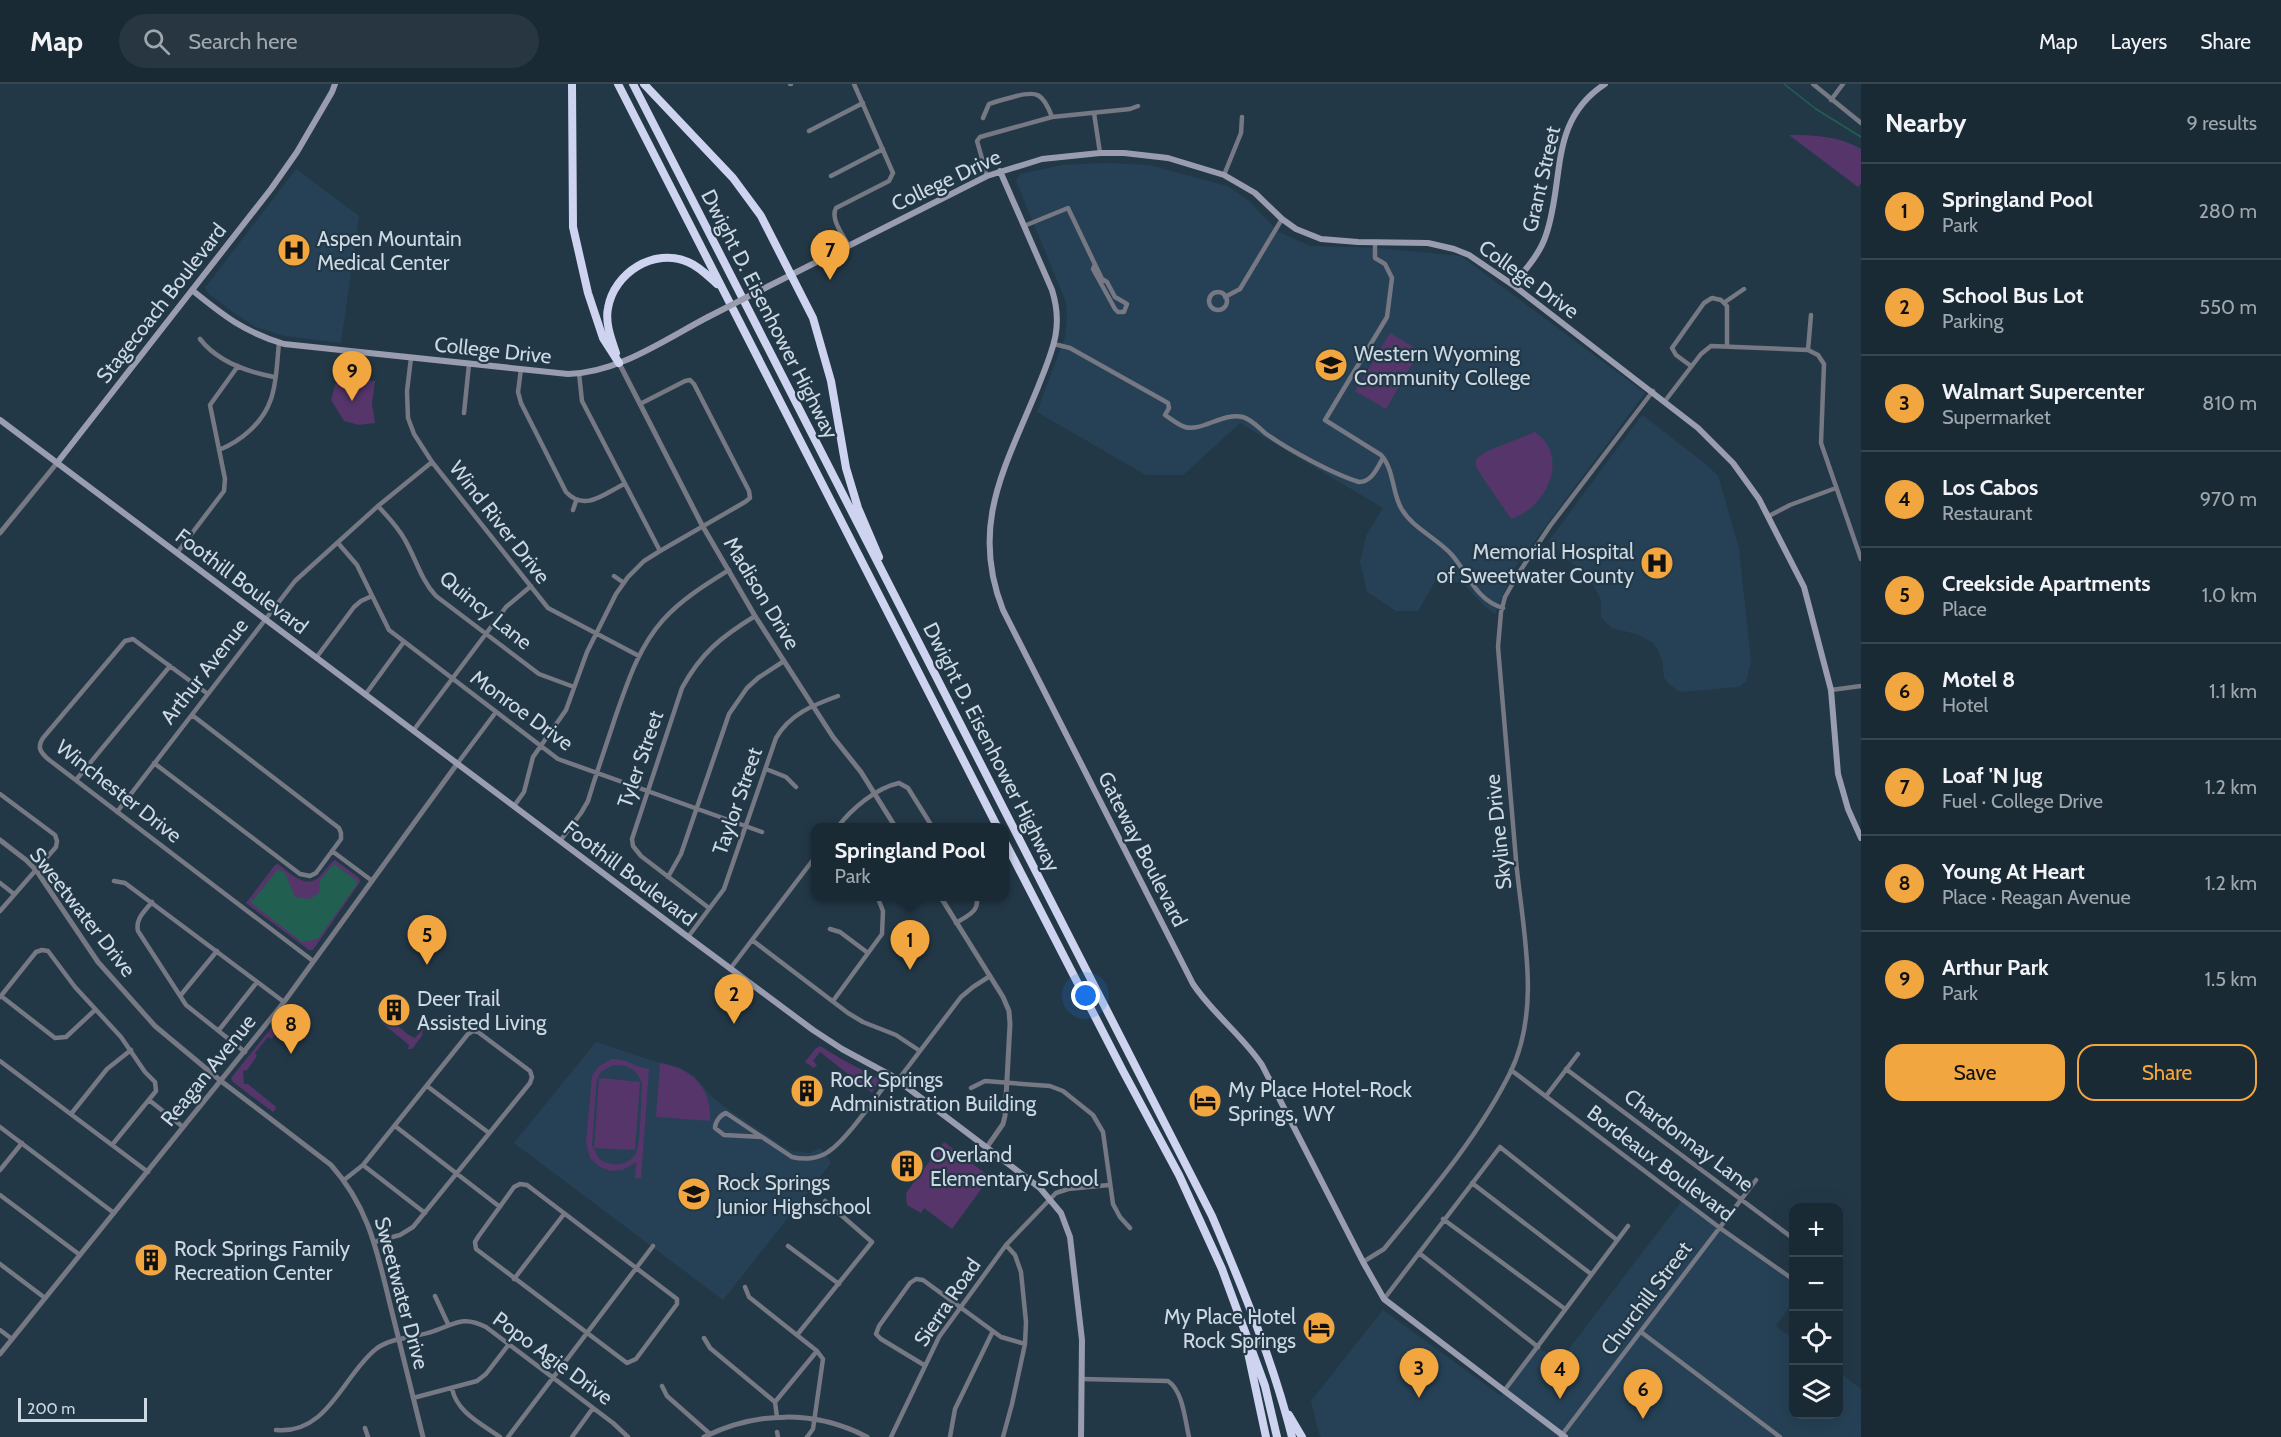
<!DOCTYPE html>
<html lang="en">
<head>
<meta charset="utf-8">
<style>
	:root { --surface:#1a2a35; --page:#273641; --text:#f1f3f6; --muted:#9fa7ad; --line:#384650; --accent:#f1a63f }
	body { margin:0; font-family:Cabin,sans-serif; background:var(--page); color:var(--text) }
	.controls { position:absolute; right:18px; bottom:18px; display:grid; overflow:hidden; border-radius:12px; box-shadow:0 6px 24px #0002 }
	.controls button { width:54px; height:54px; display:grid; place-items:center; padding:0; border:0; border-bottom:2px solid var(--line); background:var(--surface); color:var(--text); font:30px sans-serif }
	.scale { position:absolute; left:18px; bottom:15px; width:129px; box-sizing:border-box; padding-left:6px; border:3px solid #ccd8e2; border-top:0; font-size:16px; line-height:21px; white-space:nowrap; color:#ccd8e2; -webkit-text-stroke:4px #233847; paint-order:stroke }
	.you { position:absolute; left:1086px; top:912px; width:21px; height:21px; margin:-15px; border:4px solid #fff; border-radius:50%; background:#1a73e8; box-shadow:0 0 0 9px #1a73e833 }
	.badge { display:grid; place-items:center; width:39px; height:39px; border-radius:50%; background:var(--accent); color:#111; font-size:20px; font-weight:700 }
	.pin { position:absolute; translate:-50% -50px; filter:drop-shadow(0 2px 3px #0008) }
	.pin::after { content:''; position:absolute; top:32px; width:21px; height:18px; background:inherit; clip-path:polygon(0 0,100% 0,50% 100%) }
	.popup { position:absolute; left:811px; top:739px; width:198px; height:78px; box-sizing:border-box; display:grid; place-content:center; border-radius:12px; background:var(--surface); filter:drop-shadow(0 2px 4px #0005); font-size:20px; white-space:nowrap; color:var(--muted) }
	.popup b { font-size:22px; color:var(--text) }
	.popup::after { content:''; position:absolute; left:50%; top:100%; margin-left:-12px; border:12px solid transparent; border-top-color:var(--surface) }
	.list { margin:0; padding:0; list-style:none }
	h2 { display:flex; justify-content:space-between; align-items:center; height:78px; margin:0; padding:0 24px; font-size:26px }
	h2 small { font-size:20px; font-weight:400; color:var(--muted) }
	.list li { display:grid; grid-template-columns:39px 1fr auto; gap:18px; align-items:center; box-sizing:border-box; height:96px; padding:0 24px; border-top:2px solid var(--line) }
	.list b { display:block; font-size:22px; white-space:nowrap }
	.list p { margin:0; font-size:20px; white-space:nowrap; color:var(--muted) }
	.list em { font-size:20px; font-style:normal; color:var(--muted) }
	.actions { display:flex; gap:12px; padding:18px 24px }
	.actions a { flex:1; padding:14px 0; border:2px solid var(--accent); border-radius:18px; text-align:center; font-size:21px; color:var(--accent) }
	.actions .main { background:var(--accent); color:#111 }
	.icon { flex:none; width:33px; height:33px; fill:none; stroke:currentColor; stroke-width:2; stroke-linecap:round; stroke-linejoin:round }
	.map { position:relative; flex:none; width:1861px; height:1353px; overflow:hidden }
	header { display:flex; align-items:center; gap:36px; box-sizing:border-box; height:84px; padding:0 30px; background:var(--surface); border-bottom:2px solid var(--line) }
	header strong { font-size:28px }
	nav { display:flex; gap:33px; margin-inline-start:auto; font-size:21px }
	.search { width:420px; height:54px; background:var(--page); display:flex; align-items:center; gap:15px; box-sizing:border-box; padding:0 21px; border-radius:33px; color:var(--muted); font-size:22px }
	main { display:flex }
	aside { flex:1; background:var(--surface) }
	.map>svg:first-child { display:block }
	.built { fill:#264155 }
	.green { fill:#55356a; fill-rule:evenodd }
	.water { fill:#216050 }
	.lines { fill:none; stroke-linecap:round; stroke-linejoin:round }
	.stream { stroke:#216050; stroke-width:1.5 }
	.minor { stroke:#767883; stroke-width:4.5 }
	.tertiary { stroke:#767883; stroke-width:5 }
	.secondary { stroke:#9a9daf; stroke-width:6 }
	.motorway { stroke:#ced4ef; stroke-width:8 }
	.secondary-bridge { stroke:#9a9daf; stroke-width:6 }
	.labels { text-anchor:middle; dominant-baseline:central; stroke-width:4.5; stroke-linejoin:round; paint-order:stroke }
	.street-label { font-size:21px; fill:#ccd8e2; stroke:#233847 }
	.poi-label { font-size:21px; fill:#ccd8e2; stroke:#233847; text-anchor:start }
</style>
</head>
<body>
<header>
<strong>Map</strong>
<div class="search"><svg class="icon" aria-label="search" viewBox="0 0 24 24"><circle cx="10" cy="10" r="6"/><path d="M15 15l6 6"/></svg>Search here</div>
<nav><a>Map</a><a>Layers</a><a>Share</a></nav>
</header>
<main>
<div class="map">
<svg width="1861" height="1353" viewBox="0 0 1861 1353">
	<rect width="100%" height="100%" fill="#233847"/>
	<path class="built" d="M1107,79l42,2 78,21 22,15 30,31 31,14 68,2 83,8 184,137 -132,177 -18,44 -11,-8 -20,-22 -27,-6 -19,33h-22l-29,-19 -7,-30 6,-26 17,-28 -143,-85 -57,52h-37l-109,-63 28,-75 2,-19 -1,-16 -50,-121 4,-7 43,-9z
		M296,85l63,47 -18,127 -56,-7 -29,-9 -19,-12 -29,-22 -3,-5z
		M1642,331l65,50 11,11 21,72 12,114 -5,19 -7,6 -59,5 -10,-7 -6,-7 -2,-18 -4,-10 -6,-8 -16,-8 -24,-6 -11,-11v-17l-11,-21 -42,-37z
		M596,958l64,21 20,5 14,8 18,21 17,13 61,41 20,2 11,-5 10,15 -108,137 -209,-157z
		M1684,1114l109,81v23l-17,24 17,13 1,75h44l1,-42 22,17v48h-540l-2,-4 -8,-32 72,-91 118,86 37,-49 21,15z"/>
	<path class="green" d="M1789,51c25,0 50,1 72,14v34l-3,4z
		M1390,249l30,18 -34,58 -31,-18z
		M337,294l38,3 -3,22 3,20 -16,2 -15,-4 -13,-21z
		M1535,348c36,25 11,76 -24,87l-32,-47 -3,-5v-8l9,-7z
		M335,776l24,18 1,4 -47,68h-4l-63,-47 29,-38 3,-1c13,10 29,27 43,11 5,-5 8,-11 14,-15z
		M288,926l9,7v3l1,-2 1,5 -20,4 -7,12 -4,-2 -13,16 2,3 -10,14 -4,1 1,13h4l27,22 1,3 -3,3 -40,-30 -2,-4 54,-67z
		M384,935l5,4 3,-3 15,14 8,4 7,-8 -4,-4 5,1 -1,9 -10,13h-4l1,-4 -28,-23z
		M820,962l23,14 33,17 3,4 -7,12 -52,-41 -7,9 4,4 -3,3 -9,-6 10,-13z
		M612,975c15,-1 24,9 37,10l-8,109h-6l1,-16 -13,8 -12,1 -11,-4 -10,-9 -4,-15 6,-67 6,-9zM613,981c14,-1 24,4 29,18 -1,14 -1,59 -6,70 -8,14 -25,14 -37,6l-7,-14 5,-66 4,-7z
		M660,979c32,5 52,25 50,58l-54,-4z
		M603,994l37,4 -5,68 -41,-2 5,-69z
		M944,1058l46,35 -38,52 -28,-21 -3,5 -14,-8 -1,-12z"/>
	<path class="water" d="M334,780l22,16 1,4 -39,55 -16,3 -52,-40 5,-4 23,-29 7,4 10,24 15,2 9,-6 1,-13z"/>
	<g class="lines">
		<path class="stream" d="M1784,0l32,25 45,28"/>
		<path class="minor" d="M790,0h1
			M1813,0l48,39
			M1831,16l12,-16
			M1094,29l6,40
			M983,34l6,-14c8,-3 16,-5 24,-7 24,-7 30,-4 39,20
			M809,47l54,-28
			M1224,91l17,-42 1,-16
			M831,92l52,-27
			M987,92l-10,-35 3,-4 72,-20 78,-8 8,-3
			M1024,142l44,-18 34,71 5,3 8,15 12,7 -3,8h-6l-3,-3 -22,-40 2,-5
			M1375,159v15l10,6 7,14 -5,39 -62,103 56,35c13,14 11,37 20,53 11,20 36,30 51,47 17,20 24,45 51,53
			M849,162c-6,-11 -19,-27 -13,-38l53,-27 4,-8 -39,-89
			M1209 217a9 9 0 1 1 18 0a9 9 0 1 1-18 0Z
			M1225,213l15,-8 42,-70
			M1725,218l19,-13
			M200,255c17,22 48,33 74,38
			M1054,260l16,4 98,55 1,5 -4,7c6,4 13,10 20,12 17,5 38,-15 58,-10 9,3 15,10 22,16 22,16 68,41 94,49 13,0 18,-14 24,-24
			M1808,266l3,-35
			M411,274l-4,33 1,27 6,16 18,28 116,146 91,48
			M1691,282l-15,-11 -4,-7 32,-45 8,-5 9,2 6,6v39
			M521,285l-3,23 3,11 45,89c19,20 38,2 58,-8
			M579,289l3,28 78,150
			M1665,317l36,-47 10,-8 97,4 10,5 6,9 -3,79 40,116
			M464,329l5,-49
			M219,366c22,-9 44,-27 52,-51 6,-17 6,-38 8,-56
			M378,422c10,11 20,21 27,34 11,19 16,40 31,56l103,78 35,13
			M573,426l3,-9
			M1769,432l21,-11 46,-17
			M338,459l19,22 32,65 169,129 204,73
			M177,469l47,-62 1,-12 -15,-74 28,-39
			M614,492l10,7
			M316,574l38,-51 7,-6 11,-5
			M1831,606l30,-4
			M208,610l-71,-52 -4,-3 -8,2 -82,97c-6,9 -3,14 5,21l265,202
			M365,611l38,-52
			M413,647l93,-124 25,-21
			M154,679l146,111 10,2 6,-3 25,-34v-6l-2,-5 -147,-113
			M457,680l39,-52
			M766,685l20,8 10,10
			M76,696l94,-114
			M0,710l55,41 2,6 -1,6 -56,64
			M514,722l10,-14 9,-35 33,-47 21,-58 29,-58 12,-17 16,-16 16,-10 85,-49 5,-4 -1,-7 -55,-107 -4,-4 -5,1 -45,23
			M117,728l178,-231 83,-75 54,-44
			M837,744c14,-19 39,-40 62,-45l9,5 25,40
			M560,757l21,-28 7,-12c8,-27 18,-55 27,-83 12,-34 23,-70 48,-98 19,-21 42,-35 66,-50
			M332,767l39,29
			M668,793l13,-23 48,-140 18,-26 11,-10 26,-17
			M114,797l11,2 159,119
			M0,799l14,11
			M152,818c-7,9 -17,17 -14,29l48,74 59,47
			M709,824l-68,-52 -8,-10 -1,-7 50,-151c19,-35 39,-51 73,-72
			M956,839c11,-7 25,-12 20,-27
			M830,845l10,3 28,21
			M688,853l36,-48 52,-151c14,-24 37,-33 62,-42
			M752,856l96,73 15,9 33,13 24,16
			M730,885l86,-113
			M1,912l54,42 11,-1 29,-27
			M180,912l37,-45
			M0,913l36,-45 6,-2 6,1 27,36 46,50 24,35 10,10 1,9 -44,54
			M833,917l49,-67 1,-23 -6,-15
			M219,946l38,-48
			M0,977l148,111
			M1566,985l228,170
			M1511,986l209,158 74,52
			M898,996l63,-83 12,-10 17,-11
			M427,1002l62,47
			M971,1004l14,-7 65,5 13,5 30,24 10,17 10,72 7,13 10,11
			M1546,1012l32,-42
			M149,1016l34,27
			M71,1030l36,-45 24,-19
			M395,1042l105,81
			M0,1043l114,86
			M762,1053l-38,-2 -9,-7c0,-6 5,-13 11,-15l66,44c12,3 26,2 36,-5 19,-12 49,-57 64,-76
			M363,1081l62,48
			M0,1086l22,-27
			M344,1096l19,-15 105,-131 5,-3 5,1 52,39 2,6 -2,6 -117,144 -13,8 -26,7
			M1472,1099l119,91
			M520,1100l7,1 150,114v5l-41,55 -9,4 -151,-114 -1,-7 3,-5 36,-50z
			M0,1111l80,60
			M1443,1135l122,90
			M788,1162l51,38
			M1419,1169l119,94
			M1363,1178l21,-13c46,-56 95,-113 127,-178 31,-65 11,-143 5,-211 -6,-71 -12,-142 -18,-213l3,-35 4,-15 13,-23 32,-48 103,-135
			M0,1180l45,34
			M514,1195l50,-65
			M745,1203l4,10 68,54 6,8 -10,70 -6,8
			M435,1212l13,28
			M1384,1215l116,-152 117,93
			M0,1246l12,9
			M1641,1248l139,105
			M797,1251l75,-93 -47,-41
			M704,1254l6,10 65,54 2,15
			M924,1281l-43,-26 -5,-5 3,-8 31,-43 6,-4 7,1 78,57 24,7
			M1082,1295l86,2c15,10 17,39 21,56
			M662,1302l5,10 43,38
			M452,1304c4,24 30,36 48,49
			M1504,1307l124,-165
			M413,1314l64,-17 9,-7 23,-30
			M775,1318l42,-51
			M365,1344l3,9
			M276,1346c52,5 67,-55 100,-81 15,-12 40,-11 58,-18 21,-7 29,-16 52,-4l127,96 15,14
			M777,1348l1,5
			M1561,1352l195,-256
			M508,1353l145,-191
			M572,1353l21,-29
			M891,1353l48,-100 67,-92 50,-52 12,-4 41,-4
			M950,1353l5,-28 38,-78
			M1003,1353l9,-33 13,-60 1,-22 -5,-50 -6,-17 -9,-10"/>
		<path class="tertiary" d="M619,279l83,162 53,91 78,121 28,35 35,56
			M0,449l57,-70
			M0,756l26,20 10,10 62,92 57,64 66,55 110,84c41,46 47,93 62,151 10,40 20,81 30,121
			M940,812l63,101 6,14 1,13 -5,92 -2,8 -16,23
			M0,1270l284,-352 173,-238
			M704,1353c53,-26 111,-27 163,0"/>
		<path class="secondary" d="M1000,87l52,119c12,38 0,61 -14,97 -32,79 -69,137 -35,223l190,374c20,30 49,51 69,81l101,197 21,37 181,138
			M1513,201c12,-15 27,-31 33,-50 19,-55 2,-114 59,-151
			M765,204l222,-112 55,-17 58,-6h24l44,5 56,17 31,18 27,26 14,10 25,10 37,3 70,1 26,6 15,6 44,30 185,143 35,35 26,36 45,88 27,103 7,84 10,35 13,29
			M192,206c32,26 52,42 92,54l284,30c50,-1 96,-34 140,-57
			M0,336l688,517 125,93 29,19 50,27 148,112 21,25 9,24 12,103 -1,97
			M57,379l214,-274 26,-37 35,-60 3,-8"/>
		<path class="motorway" d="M572,0l1,143 15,66 15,45 16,25
			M618,0l380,744
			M633,0l579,1132c31,73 61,145 80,221
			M644,0l89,94 28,38 52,102 18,63 15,87 12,40 21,49
			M616,269c-5,-15 -11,-30 -8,-45 6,-35 46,-61 80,-46 12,5 20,14 29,22
			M1004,756l119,231 56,104 43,94 43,117 12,51
			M1247,1264l19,89
			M1289,1331l13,22"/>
		<path class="secondary-bridge" d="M708,233l57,-29"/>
	</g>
	<defs>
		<g id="hospital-disc" transform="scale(1.725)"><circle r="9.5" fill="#f1a63f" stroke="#233847"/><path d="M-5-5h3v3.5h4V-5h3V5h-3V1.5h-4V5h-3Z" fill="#111"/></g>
		<g id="university-disc" transform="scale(1.725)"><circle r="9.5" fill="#f1a63f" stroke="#233847"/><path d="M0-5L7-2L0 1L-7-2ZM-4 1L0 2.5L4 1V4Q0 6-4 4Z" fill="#111"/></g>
		<g id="building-disc" transform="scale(1.725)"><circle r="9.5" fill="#f1a63f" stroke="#233847"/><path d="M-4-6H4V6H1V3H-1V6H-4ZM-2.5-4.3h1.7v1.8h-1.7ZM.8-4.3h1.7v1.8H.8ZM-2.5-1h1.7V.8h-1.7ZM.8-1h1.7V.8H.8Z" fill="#111"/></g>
		<g id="hotel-disc" transform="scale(1.725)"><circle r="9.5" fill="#f1a63f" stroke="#233847"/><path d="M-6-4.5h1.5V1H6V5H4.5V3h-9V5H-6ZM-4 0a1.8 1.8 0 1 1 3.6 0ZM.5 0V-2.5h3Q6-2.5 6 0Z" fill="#111"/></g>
		<g id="school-disc" transform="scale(1.725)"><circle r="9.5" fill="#f1a63f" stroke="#233847"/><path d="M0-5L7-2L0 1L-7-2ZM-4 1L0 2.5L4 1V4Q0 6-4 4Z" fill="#111"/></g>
	</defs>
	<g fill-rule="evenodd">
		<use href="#hospital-disc" x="294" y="166"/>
		<use href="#university-disc" x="1331" y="281"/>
		<use href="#hospital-disc" x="1657" y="479"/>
		<use href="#building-disc" x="394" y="926"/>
		<use href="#building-disc" x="807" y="1007"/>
		<use href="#hotel-disc" x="1205" y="1017"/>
		<use href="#building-disc" x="907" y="1082"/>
		<use href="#school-disc" x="694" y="1110"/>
		<use href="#building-disc" x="151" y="1176"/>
		<use href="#hotel-disc" x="1319" y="1244"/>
	</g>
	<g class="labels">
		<g class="street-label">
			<text transform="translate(1541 95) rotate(-77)">Grant Street</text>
			<text transform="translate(946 96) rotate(-25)">College Drive</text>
			<text transform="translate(1529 195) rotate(36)">College Drive</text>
			<text transform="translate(161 219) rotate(-52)">Stagecoach Boulevard</text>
			<text transform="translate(770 230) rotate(63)">Dwight D. Eisenhower Highway</text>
			<text transform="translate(493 266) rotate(6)">College Drive</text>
			<text transform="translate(500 438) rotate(52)">Wind River Drive</text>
			<text transform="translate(242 497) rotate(37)">Foothill Boulevard</text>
			<text transform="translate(762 509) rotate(59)">Madison Drive</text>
			<text transform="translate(486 526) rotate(39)">Quincy Lane</text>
			<text transform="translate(204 587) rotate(-52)">Arthur Avenue</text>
			<text transform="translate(522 626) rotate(36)">Monroe Drive</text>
			<text transform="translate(992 663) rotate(63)">Dwight D. Eisenhower Highway</text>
			<text transform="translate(640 675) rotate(-71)">Tyler Street</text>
			<text transform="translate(119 707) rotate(38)">Winchester Drive</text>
			<text transform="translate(737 717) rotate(-71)">Taylor Street</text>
			<text transform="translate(1498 748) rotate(-96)">Skyline Drive</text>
			<text transform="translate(1143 765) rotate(63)">Gateway Boulevard</text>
			<text transform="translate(630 789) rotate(37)">Foothill Boulevard</text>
			<text transform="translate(83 828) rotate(52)">Sweetwater Drive</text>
			<text transform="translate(208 986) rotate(-51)">Reagan Avenue</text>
			<text transform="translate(1689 1056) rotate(37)">Chardonnay Lane</text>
			<text transform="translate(1661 1079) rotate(37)">Bordeaux Boulevard</text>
			<text transform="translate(402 1209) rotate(75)">Sweetwater Drive</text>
			<text transform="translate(1646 1214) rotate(-53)">Churchill Street</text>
			<text transform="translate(947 1218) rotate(-56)">Sierra Road</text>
			<text transform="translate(553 1274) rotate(36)">Popo Agie Drive</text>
		</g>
		<g class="poi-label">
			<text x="317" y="154">Aspen Mountain<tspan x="317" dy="24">Medical Center</tspan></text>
			<text x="1354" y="269">Western Wyoming<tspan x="1354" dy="24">Community College</tspan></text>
			<text x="1634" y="467" text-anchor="end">Memorial Hospital<tspan x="1634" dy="24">of Sweetwater County</tspan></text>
			<text x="417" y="914">Deer Trail<tspan x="417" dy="24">Assisted Living</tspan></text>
			<text x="830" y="995">Rock Springs<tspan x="830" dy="24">Administration Building</tspan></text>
			<text x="1228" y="1005">My Place Hotel-Rock<tspan x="1228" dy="24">Springs, WY</tspan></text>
			<text x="930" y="1070">Overland<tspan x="930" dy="24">Elementary School</tspan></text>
			<text x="717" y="1098">Rock Springs<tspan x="717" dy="24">Junior Highschool</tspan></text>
			<text x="174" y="1164">Rock Springs Family<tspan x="174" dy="24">Recreation Center</tspan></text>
			<text x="1296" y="1232" text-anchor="end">My Place Hotel<tspan x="1296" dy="24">Rock Springs</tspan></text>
		</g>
	</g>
</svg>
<div class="controls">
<button>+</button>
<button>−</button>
<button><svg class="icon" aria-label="locate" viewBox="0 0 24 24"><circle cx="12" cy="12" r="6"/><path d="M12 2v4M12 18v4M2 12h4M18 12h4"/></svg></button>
<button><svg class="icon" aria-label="layers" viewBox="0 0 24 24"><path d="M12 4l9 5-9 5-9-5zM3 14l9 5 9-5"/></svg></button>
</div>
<div class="scale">200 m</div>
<div class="you"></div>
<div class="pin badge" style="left:910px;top:886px">1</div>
<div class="popup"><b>Springland Pool</b>Park</div>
<div class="pin badge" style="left:734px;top:940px">2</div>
<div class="pin badge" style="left:1419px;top:1314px">3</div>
<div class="pin badge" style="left:1560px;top:1315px">4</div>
<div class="pin badge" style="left:427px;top:881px">5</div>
<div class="pin badge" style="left:1643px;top:1335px">6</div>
<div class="pin badge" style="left:830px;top:196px">7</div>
<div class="pin badge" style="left:291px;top:970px">8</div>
<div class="pin badge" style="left:352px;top:317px">9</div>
</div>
<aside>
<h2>Nearby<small>9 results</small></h2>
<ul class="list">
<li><span class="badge">1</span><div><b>Springland Pool</b><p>Park</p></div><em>280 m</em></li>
<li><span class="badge">2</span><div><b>School Bus Lot</b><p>Parking</p></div><em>550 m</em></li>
<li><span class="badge">3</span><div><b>Walmart Supercenter</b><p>Supermarket</p></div><em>810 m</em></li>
<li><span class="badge">4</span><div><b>Los Cabos</b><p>Restaurant</p></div><em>970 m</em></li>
<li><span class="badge">5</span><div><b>Creekside Apartments</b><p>Place</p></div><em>1.0 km</em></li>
<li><span class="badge">6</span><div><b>Motel 8</b><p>Hotel</p></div><em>1.1 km</em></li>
<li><span class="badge">7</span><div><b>Loaf 'N Jug</b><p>Fuel · College Drive</p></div><em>1.2 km</em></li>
<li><span class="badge">8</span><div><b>Young At Heart</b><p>Place · Reagan Avenue</p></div><em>1.2 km</em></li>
<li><span class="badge">9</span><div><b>Arthur Park</b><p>Park</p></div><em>1.5 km</em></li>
</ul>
<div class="actions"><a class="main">Save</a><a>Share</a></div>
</aside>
</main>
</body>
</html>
